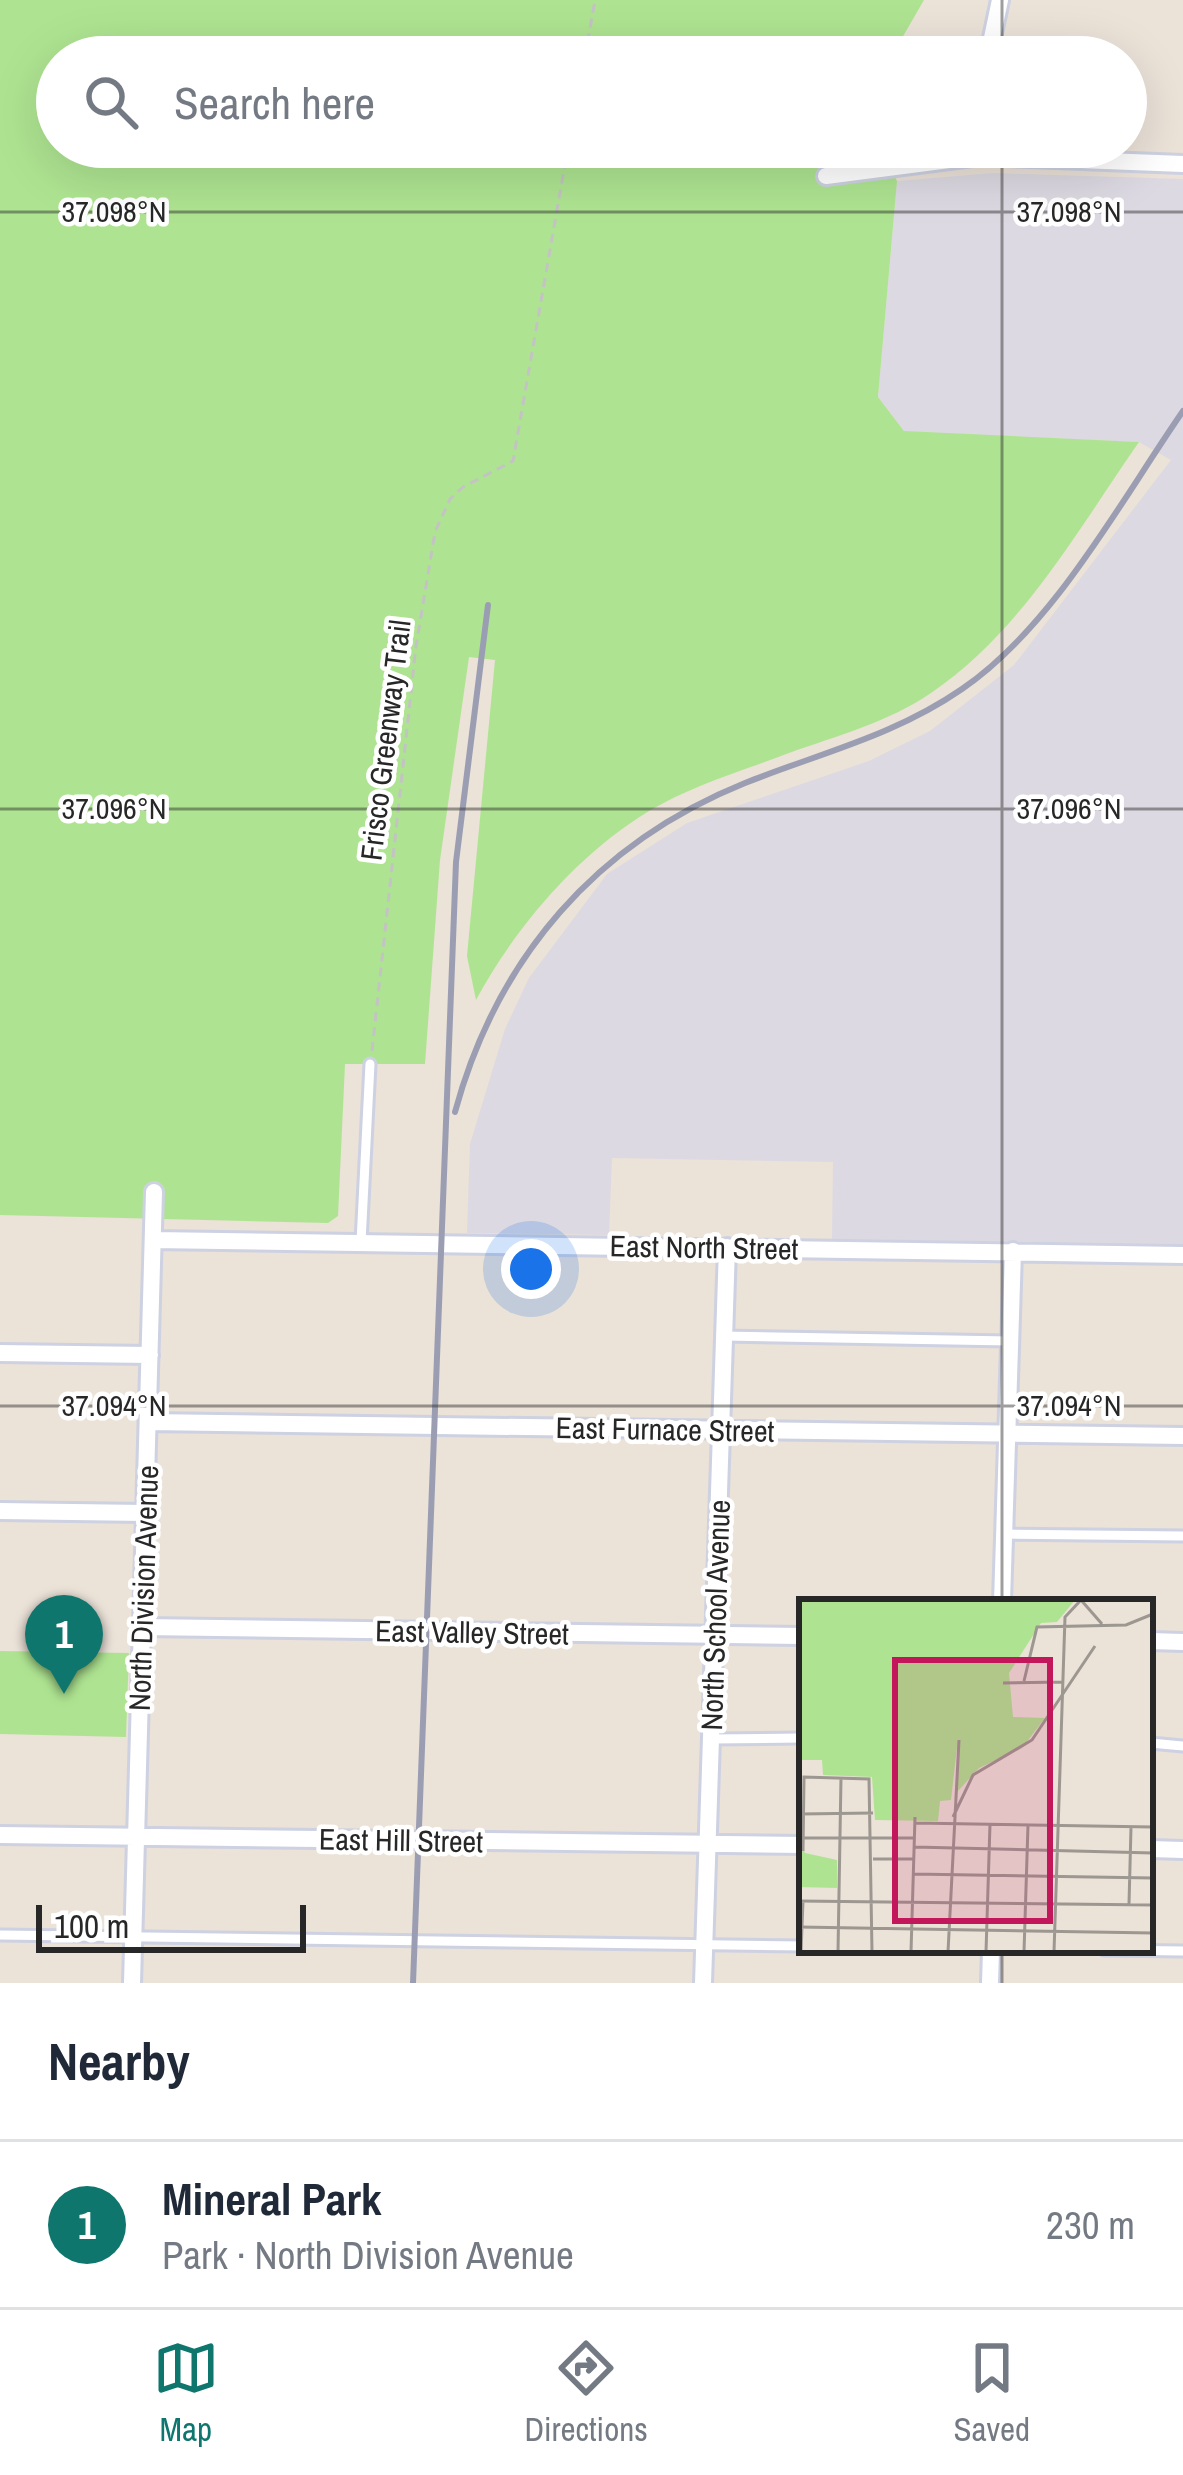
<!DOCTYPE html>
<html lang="en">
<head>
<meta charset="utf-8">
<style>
	:root { --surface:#fff; --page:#f6f6f7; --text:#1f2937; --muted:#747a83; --line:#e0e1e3; --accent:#0f766e }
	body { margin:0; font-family:"Archivo Narrow",sans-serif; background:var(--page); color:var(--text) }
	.scale { position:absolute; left:36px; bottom:30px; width:270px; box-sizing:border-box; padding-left:12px; border:6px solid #272727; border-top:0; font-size:33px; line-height:42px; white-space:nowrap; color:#272727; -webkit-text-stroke:9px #fff; paint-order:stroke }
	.you { position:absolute; left:531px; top:1269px; width:42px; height:42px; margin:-30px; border:9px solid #fff; border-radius:50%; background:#1a73e8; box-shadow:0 0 0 18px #1a73e833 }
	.badge { display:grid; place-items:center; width:78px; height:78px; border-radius:50%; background:var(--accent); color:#fff; font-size:39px; font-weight:700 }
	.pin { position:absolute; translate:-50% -99px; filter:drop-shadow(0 3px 6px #0008) }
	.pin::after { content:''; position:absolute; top:63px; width:42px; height:36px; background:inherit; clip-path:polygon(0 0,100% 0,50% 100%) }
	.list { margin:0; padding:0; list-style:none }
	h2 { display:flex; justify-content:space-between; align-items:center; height:156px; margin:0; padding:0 48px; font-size:51px }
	h2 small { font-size:39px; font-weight:400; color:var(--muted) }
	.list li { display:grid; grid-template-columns:78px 1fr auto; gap:36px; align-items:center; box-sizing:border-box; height:168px; padding:0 48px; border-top:3px solid var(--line) }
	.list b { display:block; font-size:45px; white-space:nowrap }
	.list p { margin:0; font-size:39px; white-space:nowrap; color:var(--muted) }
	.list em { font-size:39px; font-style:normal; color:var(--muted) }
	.icon { flex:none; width:66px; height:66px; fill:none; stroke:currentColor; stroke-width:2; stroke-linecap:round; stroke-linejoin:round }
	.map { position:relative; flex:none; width:1183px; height:1983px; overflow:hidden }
	.search { position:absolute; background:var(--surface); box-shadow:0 12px 48px #0002; left:36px; right:36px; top:36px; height:132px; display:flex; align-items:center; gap:30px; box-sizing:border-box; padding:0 42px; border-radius:66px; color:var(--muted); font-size:45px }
	.sheet { height:324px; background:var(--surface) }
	nav { display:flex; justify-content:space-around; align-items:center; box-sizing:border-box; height:168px; border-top:3px solid var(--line); background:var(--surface); font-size:33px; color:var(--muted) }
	nav a { display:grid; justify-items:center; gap:6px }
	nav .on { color:var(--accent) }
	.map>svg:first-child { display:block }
	.industrial { fill:#dcd9e2 }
	.green { fill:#aee491 }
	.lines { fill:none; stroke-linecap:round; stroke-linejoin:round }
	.service-casing { stroke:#cdd1e1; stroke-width:15 }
	.minor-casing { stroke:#cdd1e1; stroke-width:22 }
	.path { stroke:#c3c3c3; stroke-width:3; stroke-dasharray:9 6; stroke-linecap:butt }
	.service { stroke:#fff; stroke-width:9 }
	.minor { stroke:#fff; stroke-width:16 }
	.rail { stroke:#9b9eb3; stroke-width:6 }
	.ticks { fill:none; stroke:#272727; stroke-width:3; stroke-opacity:0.45 }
	.labels { text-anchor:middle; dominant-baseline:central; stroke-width:9; stroke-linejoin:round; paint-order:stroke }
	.street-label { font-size:30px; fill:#272727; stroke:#fff }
	.inset-road { fill:none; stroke:#9d9791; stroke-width:3 }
	.view { fill:#c2185b; fill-opacity:0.15; stroke:#c2185b; stroke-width:6 }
	.inset-edge { fill:none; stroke:#272727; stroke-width:6 }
	.ticks-label { font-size:30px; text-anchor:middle; fill:#272727; stroke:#fff; stroke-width:9; stroke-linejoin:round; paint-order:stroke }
</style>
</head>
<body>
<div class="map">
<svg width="1183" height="1983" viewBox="0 0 1183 1983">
	<rect width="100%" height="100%" fill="#ebe2d8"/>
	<path class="industrial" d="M993,173l190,6v1065l-351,-5 1,-77 -221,-4 -3,77 -142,-2 3,-89 35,-115 24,-51 78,-104 80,-51 182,-62 61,-30 84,-66 157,-205 -32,-18 -234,-10 -27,-35 19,-216z"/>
	<path class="green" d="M0,0h924l-33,57h-834v90h823l17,34 -19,216 26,34 235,11c-62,89 -117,189 -208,251 -42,29 -95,43 -142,60 -50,19 -106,35 -151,65 -66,43 -125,113 -162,182l-9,-44 28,-296 -26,-3 -29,203 -15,204h-80l-7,152 -10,7 -328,-8z
		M0,1651l129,2 -3,84 -126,-3z"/>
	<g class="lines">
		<g class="service-casing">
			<path id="service" d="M361,1242l9,-178
				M724,1336l286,5
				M1004,1534l179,2
				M711,1739l91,-1
				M1150,1743l33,3
				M0,1935l802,11
				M1104,1950l79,1"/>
		</g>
		<g class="minor-casing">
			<path id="minor" d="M988,57l12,-57
				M826,176l154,-20 203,8
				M153,1240l1030,15
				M0,1353l150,2
				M148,1422l1035,14
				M0,1511l145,2
				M1002,1602l11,-351
				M142,1627l660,9
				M1150,1641l33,1
				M0,1835l802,10
				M1150,1849l33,1
				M132,1983l22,-791
				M703,1983l24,-736
				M990,1983l1,-33"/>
		</g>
		<path class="path" d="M585,57l10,-57
			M372,1051l44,-405 19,-114 15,-33 13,-12 50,-26 55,-314"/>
		<use href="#service" class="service"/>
		<use href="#minor" class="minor"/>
		<path class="rail" d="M455,1112c42,-154 141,-269 290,-329 75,-30 149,-47 217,-94 92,-63 158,-187 221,-278
			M413,1983l43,-1121 32,-257"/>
	</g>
	<path class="ticks" d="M1002,0v57M1002,147v1455M0,212h1183M0,809h1183M0,1406h1183M1002,1950v33"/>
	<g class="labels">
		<g class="street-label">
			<text transform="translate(385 740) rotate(-83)">Frisco Greenway Trail</text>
			<text transform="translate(704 1247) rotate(1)">East North Street</text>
			<text transform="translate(665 1429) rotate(1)">East Furnace Street</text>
			<text transform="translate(143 1588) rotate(-88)">North Division Avenue</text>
			<text transform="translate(715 1615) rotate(-88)">North School Avenue</text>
			<text transform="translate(472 1632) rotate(1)">East Valley Street</text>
			<text transform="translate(401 1840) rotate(1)">East Hill Street</text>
		</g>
	</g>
	<g transform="translate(799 1599)">
		<rect width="354" height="354" fill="#ebe2d8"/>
		<path d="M0,1h276l-18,22 -16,1 -32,50 4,44 32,1 -23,30 -43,20 -22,24v-45l-6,53 -11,1 -2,20 -63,-1 -3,-43 -49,-2 -1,-15h-21l-2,28zM0,240l6,14 32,7v28l-38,-1z" fill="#aee491"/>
		<path class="inset-road" d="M225,82l13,-54 89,-2 27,-11M204,84l59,-1M1,215l73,-1M154,218l20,-42 59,-35 63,-94M116,224l238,4M1,239h114M115,248l239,6M4,252l1,-74 65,2 3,173M74,260h40M114,275l240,4M0,302l354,4M330,305l2,-77M0,328l354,6M2,353l2,-51M39,353l3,-175M112,353l4,-135M149,353l11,-212M187,353l4,-128M225,353l4,-127M255,353l11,-335 16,-17 21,24"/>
		<path class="view" d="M96,61h155v261h-155z"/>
		<rect width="354" height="354" class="inset-edge"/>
	</g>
	<g class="ticks-label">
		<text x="114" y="222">37.098°N</text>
		<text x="1069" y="222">37.098°N</text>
		<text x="114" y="819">37.096°N</text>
		<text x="1069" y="819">37.096°N</text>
		<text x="114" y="1416">37.094°N</text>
		<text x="1069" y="1416">37.094°N</text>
	</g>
</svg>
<div class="scale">100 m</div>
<div class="you"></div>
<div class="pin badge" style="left:64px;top:1694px">1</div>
<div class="search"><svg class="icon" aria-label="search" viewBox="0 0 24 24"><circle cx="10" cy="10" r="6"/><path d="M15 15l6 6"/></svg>Search here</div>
</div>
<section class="sheet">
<h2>Nearby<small></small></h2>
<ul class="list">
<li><span class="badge">1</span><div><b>Mineral Park</b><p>Park · North Division Avenue</p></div><em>230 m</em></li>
</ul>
</section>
<nav>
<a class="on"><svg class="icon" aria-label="map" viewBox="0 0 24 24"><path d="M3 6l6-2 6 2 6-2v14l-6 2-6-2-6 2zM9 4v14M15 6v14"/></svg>Map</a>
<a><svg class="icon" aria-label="directions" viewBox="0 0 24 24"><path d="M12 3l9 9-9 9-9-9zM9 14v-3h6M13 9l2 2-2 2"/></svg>Directions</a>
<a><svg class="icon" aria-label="saved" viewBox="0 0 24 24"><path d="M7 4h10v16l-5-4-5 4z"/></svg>Saved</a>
</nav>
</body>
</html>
